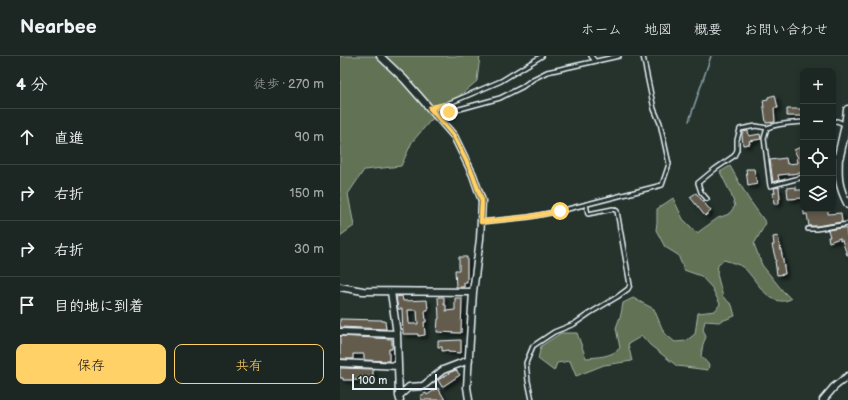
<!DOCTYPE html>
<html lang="ja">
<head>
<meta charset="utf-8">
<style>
	:root { --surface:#1c2622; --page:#252e2a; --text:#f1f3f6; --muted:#a0a5a5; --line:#3a4340; --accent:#ffd166 }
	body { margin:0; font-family:"Balsamiq Sans","Klee One",sans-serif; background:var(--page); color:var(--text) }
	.controls { position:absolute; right:12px; top:12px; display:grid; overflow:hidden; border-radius:8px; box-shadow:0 2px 6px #0003 }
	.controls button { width:36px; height:36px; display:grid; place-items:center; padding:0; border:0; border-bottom:1px solid var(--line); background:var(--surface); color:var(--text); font:20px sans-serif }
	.scale { position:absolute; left:12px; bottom:10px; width:85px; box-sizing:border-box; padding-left:4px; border:2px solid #e8f1f8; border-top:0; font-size:11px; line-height:14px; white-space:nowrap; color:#e8f1f8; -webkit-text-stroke:3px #26332d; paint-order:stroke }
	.stop { position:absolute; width:12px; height:12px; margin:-9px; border:3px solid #ffd166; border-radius:50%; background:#fff }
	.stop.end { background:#ffd166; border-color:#fff; box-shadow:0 1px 4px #0008 }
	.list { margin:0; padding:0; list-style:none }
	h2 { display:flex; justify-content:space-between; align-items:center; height:52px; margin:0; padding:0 16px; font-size:17px }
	h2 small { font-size:13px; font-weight:400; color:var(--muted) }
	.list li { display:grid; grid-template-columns:26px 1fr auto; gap:12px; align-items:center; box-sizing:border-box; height:56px; padding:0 16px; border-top:1px solid var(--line) }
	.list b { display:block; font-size:15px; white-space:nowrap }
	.list em { font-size:13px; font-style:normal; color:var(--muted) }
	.actions { display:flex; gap:8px; padding:12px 16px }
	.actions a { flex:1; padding:9px 0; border:1px solid var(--accent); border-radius:8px; text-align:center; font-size:14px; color:var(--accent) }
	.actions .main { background:var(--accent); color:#111 }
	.icon { flex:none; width:22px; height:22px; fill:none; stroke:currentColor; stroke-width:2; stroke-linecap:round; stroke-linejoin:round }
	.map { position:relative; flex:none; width:508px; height:344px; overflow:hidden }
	header { display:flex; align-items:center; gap:24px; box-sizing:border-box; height:56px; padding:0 20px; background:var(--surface); border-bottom:1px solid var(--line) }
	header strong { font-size:19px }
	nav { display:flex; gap:22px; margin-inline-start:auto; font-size:14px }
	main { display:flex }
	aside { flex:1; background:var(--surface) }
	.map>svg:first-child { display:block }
	.green { fill:#627254; stroke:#a5b2a6 }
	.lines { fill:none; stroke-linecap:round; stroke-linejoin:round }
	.stream { stroke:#88a0a6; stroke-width:1.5 }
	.building { fill:#645c4d; stroke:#e8f1f8; fill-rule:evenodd; filter:url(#shadow) }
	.lane-casing { stroke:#e8f1f8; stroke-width:6 }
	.street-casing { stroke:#e8f1f8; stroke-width:9 }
	.secondary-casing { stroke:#e8f1f8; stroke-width:11 }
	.lane { stroke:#26332d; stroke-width:3 }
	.street { stroke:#26332d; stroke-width:6 }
	.secondary { stroke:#26332d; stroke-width:8 }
	.route { stroke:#ffd166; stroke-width:5 }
</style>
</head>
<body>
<header>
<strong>Nearbee</strong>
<nav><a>ホーム</a><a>地図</a><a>概要</a><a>お問い合わせ</a></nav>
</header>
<main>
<aside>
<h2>4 分<small>徒歩 · 270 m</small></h2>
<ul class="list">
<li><svg class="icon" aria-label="ahead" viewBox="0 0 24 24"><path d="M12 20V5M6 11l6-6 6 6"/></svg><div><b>直進</b></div><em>90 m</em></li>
<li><svg class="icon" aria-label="right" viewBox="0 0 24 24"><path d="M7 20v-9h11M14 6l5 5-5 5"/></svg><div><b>右折</b></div><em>150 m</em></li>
<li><svg class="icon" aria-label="right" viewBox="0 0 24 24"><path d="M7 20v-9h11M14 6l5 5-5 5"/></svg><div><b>右折</b></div><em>30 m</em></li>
<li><svg class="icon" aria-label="arrive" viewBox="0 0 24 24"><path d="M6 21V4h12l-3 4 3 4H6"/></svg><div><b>目的地に到着</b></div></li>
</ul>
<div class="actions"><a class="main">保存</a><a>共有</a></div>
</aside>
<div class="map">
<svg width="508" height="344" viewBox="0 0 508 344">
	<defs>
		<filter id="shadow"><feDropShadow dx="3" dy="3" stdDeviation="2" flood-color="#0009"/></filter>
	</defs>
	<rect width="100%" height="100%" fill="#26332d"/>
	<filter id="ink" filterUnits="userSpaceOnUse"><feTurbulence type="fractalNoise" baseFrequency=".025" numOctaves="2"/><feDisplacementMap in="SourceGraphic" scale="8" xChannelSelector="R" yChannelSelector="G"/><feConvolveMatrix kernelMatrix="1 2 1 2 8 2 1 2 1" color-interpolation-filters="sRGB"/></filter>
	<g filter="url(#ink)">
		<path class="green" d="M0,0h140l-3,25 -47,40 -18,21 -11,24 -37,4 -16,24 6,32 -14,10z
			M390,110l18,32 18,25 -12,21 8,21 20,25 9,9c-22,10 -33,-18 -47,-31 -5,-4 -14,-6 -20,-8l-6,5 -1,9 6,23 9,8 3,11 -16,6 -14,-1 -2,8 3,8 -3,7 -2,12 8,9 -1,5 -31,-4 -27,-21 -8,-9 -14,8 4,17 -28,4 -28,11 -6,-15 -13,2 -3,8 -16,-12 3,-13 20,-13h16l9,25c12,-1 25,-1 34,-10l-4,-20 5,-14 2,-11 10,-5 21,11 10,24 11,9 11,-1 9,-7 3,-21 17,-2 5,-7 -8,-16 -11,-12 -17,-6 -6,-15 -13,-8 -9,-17 1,-8v-13l16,-11 10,21 14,14 21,-15 11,-4 6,-8 -4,-12 -11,-22z"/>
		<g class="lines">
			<path class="stream" d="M349,65l22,-65"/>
		</g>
		<path class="building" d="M435,39l3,13h-4l1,14 -9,1 -3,-23 5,-1v-2z
			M447,53h15l1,7h-16z
			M408,75l1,5 11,-2 1,5 -12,2 1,3 -7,1 -1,-10v-3z
			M461,91l2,5v21l-1,-1 -2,1 -22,2 1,5 -6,2 -3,-22 16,-2 1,6 11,-1 -2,-4 2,-1 -4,-8z
			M406,113h8l3,15 -9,2z
			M439,131l1,12h-1v5h-5l-1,-11h2l-1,-5z
			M456,131v3h7v8l-15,1 -1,-11z
			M356,137l15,18 -6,5 -15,-19z
			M469,153h19v5l13,-1 1,9 -26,4h-7l-2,-12 -3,1v-5z
			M503,172h3l1,8h1v19h-1l-5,-15 -2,1v-3l-11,4 -1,-5h2l-2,-7z
			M438,180l5,24 2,14 -8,1 -2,-14h1l-4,-16h2l-1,-8z
			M119,201h8v25h-3v5h-8l-1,-17h4z
			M62,240l1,5 24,-1 1,10h-3l1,12h-2l1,13 -7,1v-2h-15l-1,-25h-4l-2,-12zM68,254h9l1,14h-9z
			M98,241h6v8h2v6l9,-1v-12h7l-1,35 -24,-1 1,-13h1z
			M0,263l42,1v1h3l1,8 -46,-2z
			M0,280l52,3v10h-3v12l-25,-1v-6h-11v5h-13z
			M121,284v13l-13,-1v-2l-6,1v-4h-4v-6z
			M0,312l33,1v11h-30v-2h-3z
			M116,314l4,5 -18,12 -4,-7 13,-8z
			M98,332l7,12h-23l-2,-4 6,-3 1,2z"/>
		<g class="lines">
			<g class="lane-casing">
				<path id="lane" d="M251,0l4,5
					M105,49l4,7 51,-14 22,-11 11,-8 14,-7 72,-16
					M90,53l15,-4 56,-24 41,-25
					M463,66c-12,1 -24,1 -36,6l-3,10 6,48 33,-9
					M493,66l4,-1 7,3
					M367,143l-6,-7 -3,-9 17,-14 19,-13 3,-6v-10l3,-11 16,-3 11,2
					M141,166l48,-5 31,-6 102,-26 7,-21 -9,-41 -6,-14 -11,-53
					M468,173h8l32,-5
					M192,344l-4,-19 -2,-18 7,-17 21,-14 20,-8 16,-11 27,-16 11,-8 2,-4 -13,-74 -4,-2 -25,5 -2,-10"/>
			</g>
			<g class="street-casing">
				<path id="street" d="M40,0l24,23 50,57 19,39 9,26 -2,38 -7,53 -6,95 2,13
					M499,100c-1,22 -1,30 9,49
					M0,231l23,4 110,1
					M51,236l6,42 2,62 1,4
					M0,276l57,2
					M0,307l58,3
					M59,340l10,-9 14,-1 20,-16 26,-10
					M483,344l11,-13 14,-11"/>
			</g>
			<g class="secondary-casing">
				<path id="secondary" d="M499,100l7,-31 2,-15"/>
			</g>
			<use href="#lane" class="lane"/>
			<use href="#street" class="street"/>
			<use href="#secondary" class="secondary"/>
		</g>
	</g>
	<g class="lines" filter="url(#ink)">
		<path class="route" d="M109,56l-4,-7 -15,3 24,28 12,24 7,15 9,26 -1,21 48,-5 31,-6"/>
	</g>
</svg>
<div class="controls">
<button>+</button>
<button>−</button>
<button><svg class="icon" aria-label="locate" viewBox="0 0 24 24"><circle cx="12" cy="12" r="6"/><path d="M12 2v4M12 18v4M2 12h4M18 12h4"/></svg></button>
<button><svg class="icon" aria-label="layers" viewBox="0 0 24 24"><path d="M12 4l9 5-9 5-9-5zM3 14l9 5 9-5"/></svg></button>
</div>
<div class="scale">100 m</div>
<div class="stop" style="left:220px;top:155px"></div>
<div class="stop end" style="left:109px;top:56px"></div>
</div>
</main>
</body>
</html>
